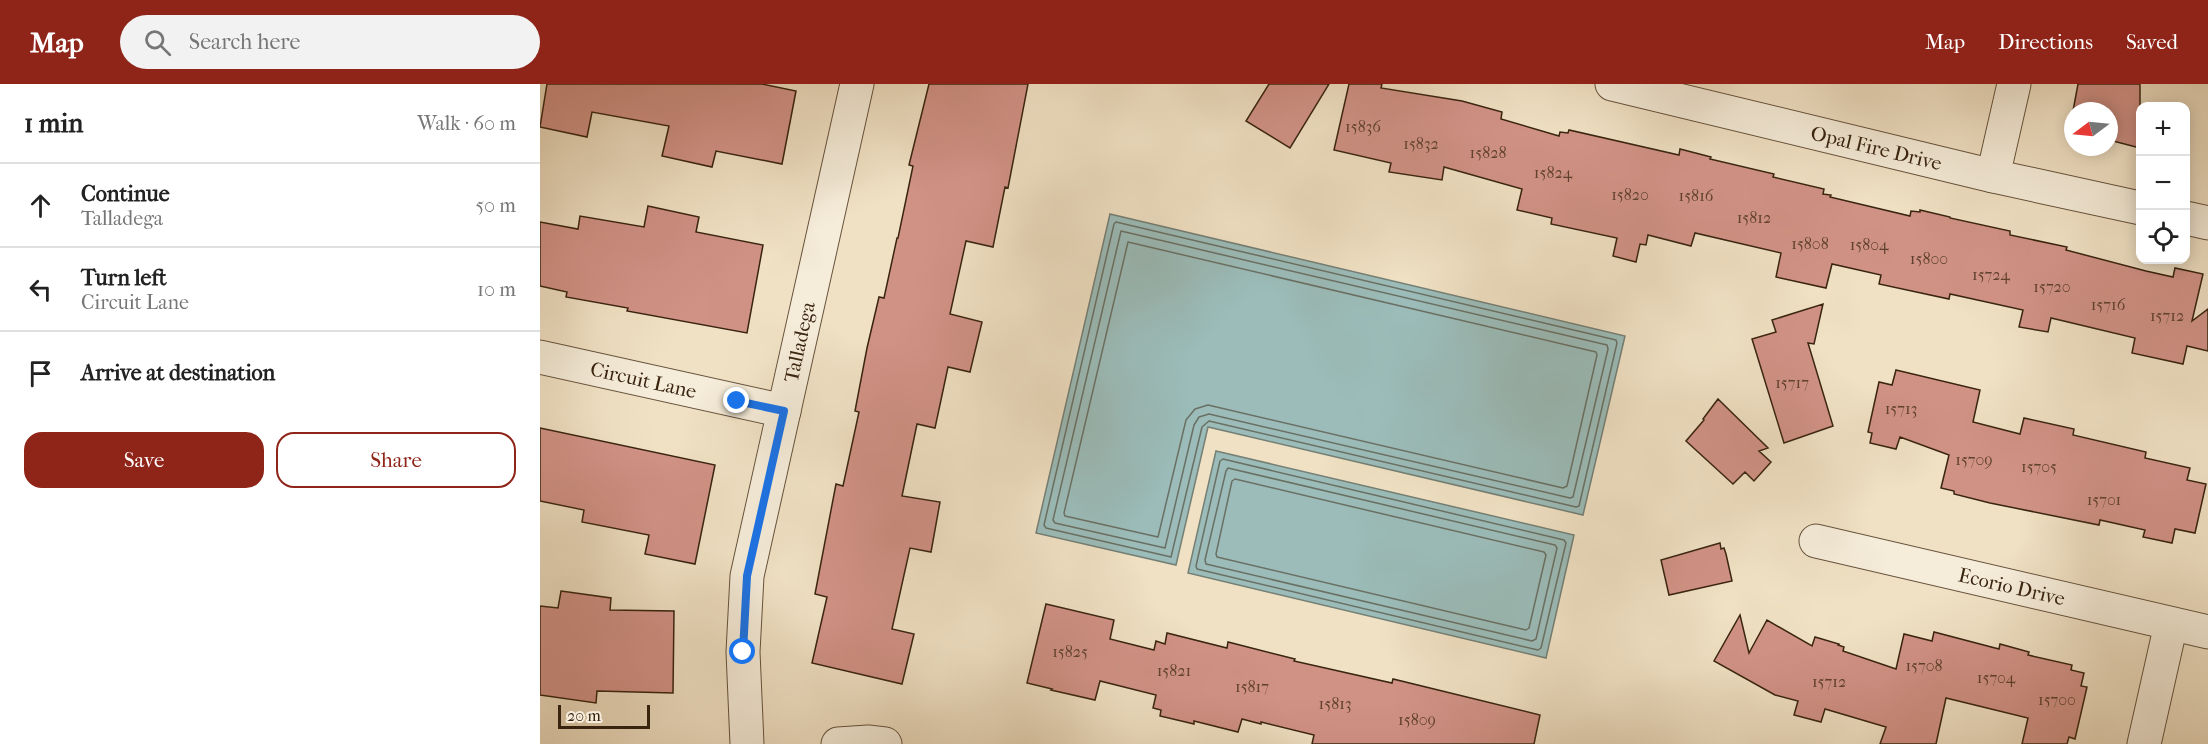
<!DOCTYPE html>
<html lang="en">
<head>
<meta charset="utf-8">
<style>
	:root { --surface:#fff; --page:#f2f2f2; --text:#222; --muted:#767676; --line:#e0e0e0; --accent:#8f2418 }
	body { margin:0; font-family:"IM FELL French Canon",serif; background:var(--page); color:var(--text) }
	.controls { position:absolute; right:18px; top:18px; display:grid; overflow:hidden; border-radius:12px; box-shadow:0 3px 15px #0003 }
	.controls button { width:54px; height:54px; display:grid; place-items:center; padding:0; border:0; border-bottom:2px solid var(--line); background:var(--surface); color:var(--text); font:30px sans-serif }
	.compass { position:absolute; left:1524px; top:18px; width:54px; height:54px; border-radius:50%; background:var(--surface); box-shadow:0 3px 15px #0003; rotate:254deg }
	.scale { position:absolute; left:18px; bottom:15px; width:92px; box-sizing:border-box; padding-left:6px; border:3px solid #392410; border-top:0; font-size:16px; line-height:21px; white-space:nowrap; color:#392410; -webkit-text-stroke:4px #f5ecd9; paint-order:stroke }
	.stop { position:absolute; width:18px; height:18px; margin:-14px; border:4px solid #1a73e8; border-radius:50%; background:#fff }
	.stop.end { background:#1a73e8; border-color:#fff; box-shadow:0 2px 6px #0008 }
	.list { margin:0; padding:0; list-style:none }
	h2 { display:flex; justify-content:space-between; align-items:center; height:78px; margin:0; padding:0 24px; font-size:26px }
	h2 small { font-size:20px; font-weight:400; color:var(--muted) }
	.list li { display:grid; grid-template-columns:39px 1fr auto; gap:18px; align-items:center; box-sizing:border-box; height:84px; padding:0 24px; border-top:2px solid var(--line) }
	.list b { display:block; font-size:22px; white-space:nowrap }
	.list p { margin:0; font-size:20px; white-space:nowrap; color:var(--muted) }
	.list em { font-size:20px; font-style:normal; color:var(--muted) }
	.actions { display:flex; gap:12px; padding:18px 24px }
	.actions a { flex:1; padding:14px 0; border:2px solid var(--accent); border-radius:18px; text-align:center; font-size:21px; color:var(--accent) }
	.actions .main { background:var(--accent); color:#fff }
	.icon { flex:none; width:33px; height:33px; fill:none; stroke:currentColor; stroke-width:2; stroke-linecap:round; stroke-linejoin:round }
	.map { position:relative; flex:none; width:1668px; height:660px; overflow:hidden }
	header { display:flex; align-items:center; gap:36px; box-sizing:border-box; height:84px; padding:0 30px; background:var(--accent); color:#fff }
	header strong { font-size:28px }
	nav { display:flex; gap:33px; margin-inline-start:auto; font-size:21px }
	.search { width:420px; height:54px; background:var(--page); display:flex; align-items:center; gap:15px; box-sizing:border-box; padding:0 21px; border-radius:33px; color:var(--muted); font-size:22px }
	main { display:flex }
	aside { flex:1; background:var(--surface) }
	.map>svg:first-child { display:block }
	.water { fill:#9bbcb9; stroke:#747f75; stroke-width:1.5 }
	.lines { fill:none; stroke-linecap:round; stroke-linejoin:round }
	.shore { stroke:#6a7064; stroke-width:1.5 }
	.building { fill:#d19286; stroke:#392410; stroke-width:1.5 }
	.minor-casing { stroke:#67533d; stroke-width:35 }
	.minor { stroke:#f5ecd9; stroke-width:33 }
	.route { stroke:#1a73e8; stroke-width:8 }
	.labels { text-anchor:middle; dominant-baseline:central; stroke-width:4.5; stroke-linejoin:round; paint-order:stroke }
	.number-label { font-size:16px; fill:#5f402e }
	.street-label { font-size:20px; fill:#392410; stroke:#f5ecd9 }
</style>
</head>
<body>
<header>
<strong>Map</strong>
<div class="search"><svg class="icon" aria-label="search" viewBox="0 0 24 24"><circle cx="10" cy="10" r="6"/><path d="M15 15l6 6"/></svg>Search here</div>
<nav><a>Map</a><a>Directions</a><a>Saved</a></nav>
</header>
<main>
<aside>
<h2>1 min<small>Walk · 60 m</small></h2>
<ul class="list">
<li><svg class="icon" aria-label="ahead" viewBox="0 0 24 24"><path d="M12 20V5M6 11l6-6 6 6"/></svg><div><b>Continue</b><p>Talladega</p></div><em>50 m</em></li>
<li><svg class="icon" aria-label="left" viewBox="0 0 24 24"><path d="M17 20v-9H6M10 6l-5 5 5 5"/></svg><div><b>Turn left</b><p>Circuit Lane</p></div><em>10 m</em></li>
<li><svg class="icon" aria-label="arrive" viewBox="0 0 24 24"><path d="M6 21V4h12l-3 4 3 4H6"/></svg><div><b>Arrive at destination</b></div></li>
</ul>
<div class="actions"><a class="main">Save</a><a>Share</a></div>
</aside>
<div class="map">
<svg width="1668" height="660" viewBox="0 0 1668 660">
	<rect width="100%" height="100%" fill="#f0e1c4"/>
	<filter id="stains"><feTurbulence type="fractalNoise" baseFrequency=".00333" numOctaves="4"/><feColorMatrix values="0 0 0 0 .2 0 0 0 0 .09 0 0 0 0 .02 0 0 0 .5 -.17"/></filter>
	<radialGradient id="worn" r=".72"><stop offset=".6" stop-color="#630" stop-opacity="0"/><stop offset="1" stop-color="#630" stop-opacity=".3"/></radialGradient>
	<path class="water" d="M570,130l515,122 -42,179 -375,-88 -32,138 -140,-32z
		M676,367l358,84 -28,123 -358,-85z"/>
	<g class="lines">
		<path class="shore" d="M576,138l500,118 1,3 -38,163 -3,1 -367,-86 -7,6 -31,130 -125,-29 -2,-3 70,-301z
			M581,147l486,114 1,4 -35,148 -3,1 -361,-84 -10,3 -5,8 -29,123 -110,-25 -2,-3z
			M588,158l468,110 1,3 -30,131 -4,2 -355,-83 -13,4 -9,11 -28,117 -93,-21 -1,-3z
			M683,375l341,81 2,3 -25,105 -3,2 -341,-81 -1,-3 24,-105z
			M688,384l327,77 2,3 -21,91 -4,2 -326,-77 -1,-4 21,-89z
			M695,395l309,73 2,3 -17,73 -3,2 -309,-73 -1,-3 16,-73z"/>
	</g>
	<path class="building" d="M7,0h215l34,7 -14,73 -66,-13 -4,16 -50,-11 7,-30 -77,-14 -5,25 -47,-10z
		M389,0h99l-20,104 -3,-1 -12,60 -27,-6 -16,73 32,8 -12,50 -22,-5 -13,61 -18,-4 -15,72 38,6 -9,50 -21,-4 -18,81 22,5 -12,50 -90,-21 15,-66 -12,-3 21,-110 7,2 16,-74 -4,-1 12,-63 12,-51 5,1 13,-60h1l15,-72 -4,-1z
		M729,0h60l-39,64 -44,-27z
		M809,0h33l-1,4 81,13 40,11 -1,7 58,17 1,-4 8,1 1,-3 110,25 1,-6 31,8 -1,2 64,15 -1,3 51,12 -1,5 8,1 -1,2 80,19 1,-5 9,1v-2l30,7v1l60,13v4l57,12 -1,3 80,21 27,6 2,-9 28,6 -11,47 16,-12v42l-21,-5 -4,18 -51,-11 3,-15 -84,-20 -3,14 -29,-5 4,-17 -73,-16 -1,5 -70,-15 2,-9 -49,-11 -6,24 -50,-11 5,-24 -86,-20 -4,13 -43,-11 -2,10 -6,-1 -4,18 -23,-6 4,-18 -66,-14 1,-6 -35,-8 5,-21 -78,-22 -2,13 -53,-8 2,-9 -57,-13z
		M1538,0h62v64l-31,-8v-29h-36z
		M108,122l51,11 -3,15 67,13 -16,88 -120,-22 1,-3 -62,-11 1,-5 -27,-6v-64l38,7 2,-13 64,11z
		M1283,220l-9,40 -6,-1 25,83 -49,17 -32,-104 24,-7 -4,-12z
		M1356,286l84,20 -7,32 47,12 4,-16 50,11 -1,6 73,17 -1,6 45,10 -3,12 19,4 -11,49 -20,-4 -3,14 -29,-6 2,-7 -45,-10 -1,5 -109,-22 -36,-9v-3l-13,-3 8,-33 -49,-18 -4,12 -26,-6 2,-10 -4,-1 11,-50 13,3z
		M1178,315l50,49 -9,3 12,11 -17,19 -9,-9 -12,12 -47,-43 18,-21 -1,-1z
		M0,344l175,37 -20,99 -50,-10 4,-19 -67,-13 2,-12 -44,-9z
		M1180,459l1,6 3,-1 2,6 6,27 -63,14 -8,-35z
		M21,507l50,7 -1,12 64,1 -1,82 -76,-2 -1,12 -56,-8v-89l18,2z
		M506,520l68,16 -4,19 44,11 2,-9 9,3 2,-11 60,15 1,-6 67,17 -1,2 98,22 1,-4 147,36 -6,29h-222l2,-9 -53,-13v2l-19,-5 -4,13 -44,-11v3l-34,-8 1,-6 -8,-2 3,-13 -56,-14 -5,19 -44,-10 1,-1 -25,-6z
		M1200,531l9,38 18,-33 45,26 3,-9 24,7 -1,1 6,2 -1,4 53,18 8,-35 28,7 2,-9 65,17 1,-5 29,8 -1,3 44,10 -1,5 13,3 -3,13 6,1 -12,52 -6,-2 -2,7h-45l6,-26 -82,-20 -10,46h-56l6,-17 -61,-18 -4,13 -27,-7 4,-14 -23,-6 -61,-34z"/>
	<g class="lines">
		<g class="minor-casing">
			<g id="minor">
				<path id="s1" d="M1072,0l381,92 147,32"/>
				<path d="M1453,92l21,-92"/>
				<path d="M1646,134l22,5"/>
				<path id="s2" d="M0,273l244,54"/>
				<path id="s3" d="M1276,457l392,91"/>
				<path id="s4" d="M207,660l-4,-92 4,-76 110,-492"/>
				<path d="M298,660l30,-2 17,2"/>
				<path d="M1604,660l27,-120"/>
			</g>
		</g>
		<use href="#minor" class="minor"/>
	</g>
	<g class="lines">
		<path class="route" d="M197,317l47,10 -37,165 -4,76"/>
	</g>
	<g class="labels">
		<g class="number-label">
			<text x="823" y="42">15836</text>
			<text x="881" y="59">15832</text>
			<text x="948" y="68">15828</text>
			<text x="1013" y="88">15824</text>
			<text x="1090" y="110">15820</text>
			<text x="1156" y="111">15816</text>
			<text x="1214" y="133">15812</text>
			<text x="1270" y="159">15808</text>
			<text x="1329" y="160">15804</text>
			<text x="1389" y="174">15800</text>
			<text x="1451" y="190">15724</text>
			<text x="1512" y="202">15720</text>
			<text x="1568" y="220">15716</text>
			<text x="1627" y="231">15712</text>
			<text x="1252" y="298">15717</text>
			<text x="1361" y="324">15713</text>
			<text x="1434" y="375">15709</text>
			<text x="1499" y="382">15705</text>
			<text x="1564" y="415">15701</text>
			<text x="530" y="567">15825</text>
			<text x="1384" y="581">15708</text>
			<text x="634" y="586">15821</text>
			<text x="1456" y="593">15704</text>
			<text x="1289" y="597">15712</text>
			<text x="712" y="602">15817</text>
			<text x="1517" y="615">15700</text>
			<text x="795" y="619">15813</text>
			<text x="877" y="635">15809</text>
		</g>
		<g class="street-label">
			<text stroke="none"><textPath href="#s1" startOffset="272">Opal Fire Drive</textPath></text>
			<text stroke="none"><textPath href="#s4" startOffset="408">Talladega</textPath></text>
			<text stroke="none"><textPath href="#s2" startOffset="106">Circuit Lane</textPath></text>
			<text stroke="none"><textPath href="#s3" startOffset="201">Ecorio Drive</textPath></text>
		</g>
	</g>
	<rect width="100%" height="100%" filter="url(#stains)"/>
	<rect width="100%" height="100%" fill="url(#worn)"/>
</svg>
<div class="controls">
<button>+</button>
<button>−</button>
<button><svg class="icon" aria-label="locate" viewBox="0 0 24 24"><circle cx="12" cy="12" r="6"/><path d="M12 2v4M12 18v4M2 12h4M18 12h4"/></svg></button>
</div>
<svg class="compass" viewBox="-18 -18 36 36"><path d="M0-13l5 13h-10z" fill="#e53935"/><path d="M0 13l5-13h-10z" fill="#767676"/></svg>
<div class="scale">20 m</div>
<div class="stop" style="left:203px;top:568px"></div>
<div class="stop end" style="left:197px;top:317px"></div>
</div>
</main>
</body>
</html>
